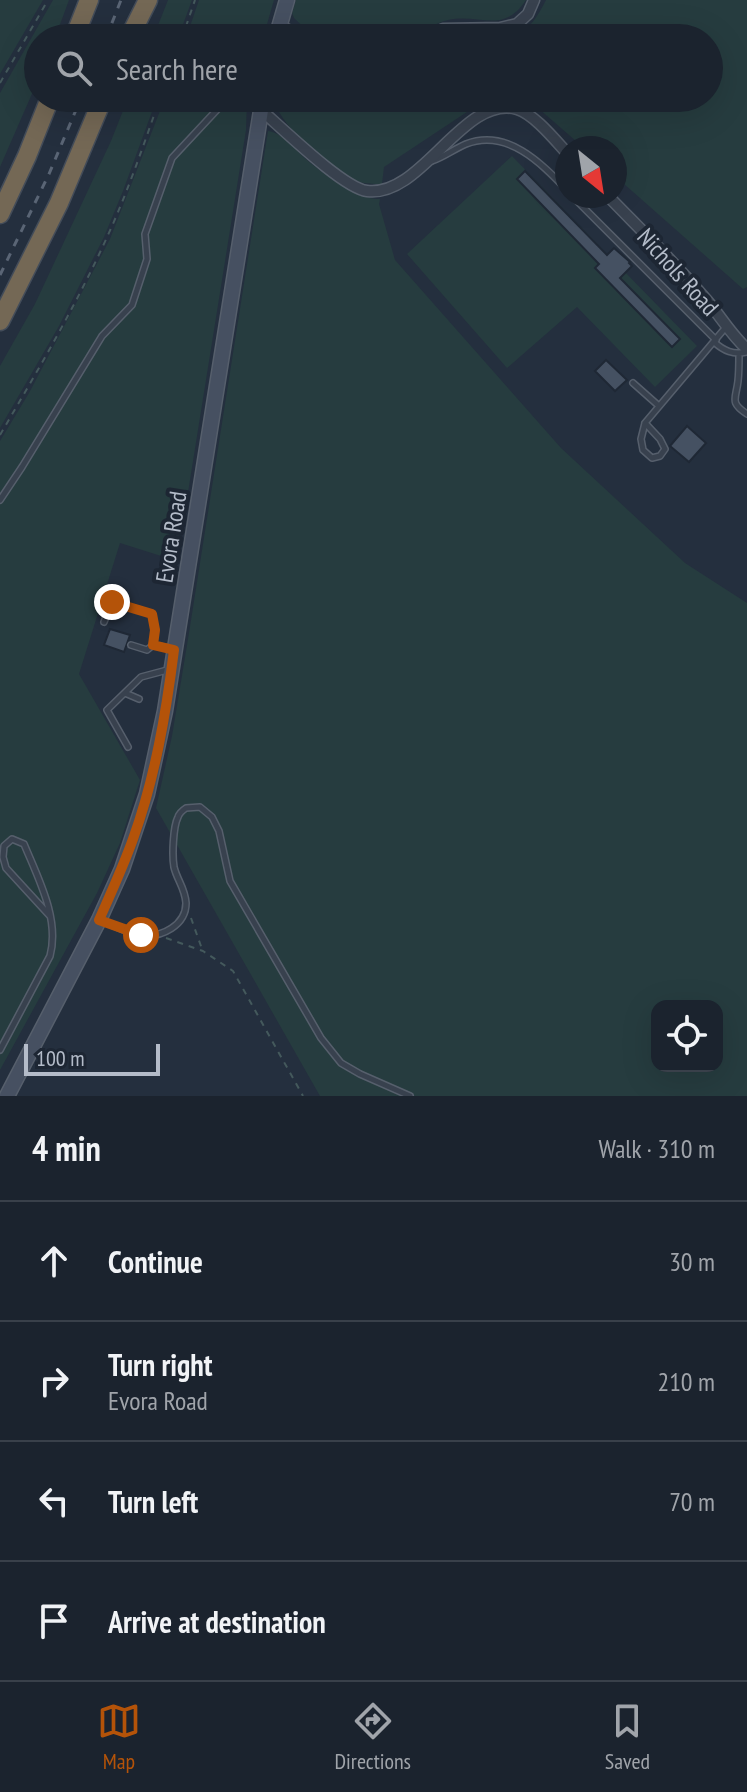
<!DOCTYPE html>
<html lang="en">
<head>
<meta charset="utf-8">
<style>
	:root { --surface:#1b232e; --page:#282f3a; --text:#f1f3f6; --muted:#a0a4aa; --line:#39404a; --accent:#b45309 }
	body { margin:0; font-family:"PT Sans Narrow",sans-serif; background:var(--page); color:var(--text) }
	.controls { position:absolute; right:24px; bottom:24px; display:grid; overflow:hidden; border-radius:16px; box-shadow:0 8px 32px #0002 }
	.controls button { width:72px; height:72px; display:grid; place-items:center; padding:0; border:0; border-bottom:2px solid var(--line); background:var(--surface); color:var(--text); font:40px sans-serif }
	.compass { position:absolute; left:555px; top:136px; width:72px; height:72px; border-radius:50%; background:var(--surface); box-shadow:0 8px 32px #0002; rotate:150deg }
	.scale { position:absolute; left:24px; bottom:20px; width:136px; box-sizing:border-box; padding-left:8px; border:4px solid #b4bcc9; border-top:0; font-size:22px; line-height:28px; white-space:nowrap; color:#b4bcc9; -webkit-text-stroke:6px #1d2633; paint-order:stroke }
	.stop { position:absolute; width:24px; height:24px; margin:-18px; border:6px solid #b45309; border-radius:50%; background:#fff }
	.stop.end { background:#b45309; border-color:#fff; box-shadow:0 2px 8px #0008 }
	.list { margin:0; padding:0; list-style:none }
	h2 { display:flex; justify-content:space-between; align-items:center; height:104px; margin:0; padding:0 32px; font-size:34px }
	h2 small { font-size:26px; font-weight:400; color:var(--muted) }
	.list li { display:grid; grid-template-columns:52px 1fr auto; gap:24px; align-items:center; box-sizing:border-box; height:120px; padding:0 32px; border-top:2px solid var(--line) }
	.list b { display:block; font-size:30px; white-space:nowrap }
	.list p { margin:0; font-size:26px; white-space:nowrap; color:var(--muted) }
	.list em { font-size:26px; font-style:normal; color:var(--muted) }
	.icon { flex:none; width:44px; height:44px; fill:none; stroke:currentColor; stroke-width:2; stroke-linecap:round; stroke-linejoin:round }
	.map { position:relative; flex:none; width:747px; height:1096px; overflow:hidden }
	.search { position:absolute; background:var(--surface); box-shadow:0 8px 32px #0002; left:24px; right:24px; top:24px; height:88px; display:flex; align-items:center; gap:20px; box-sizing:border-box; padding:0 28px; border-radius:44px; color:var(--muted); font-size:30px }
	.sheet { height:584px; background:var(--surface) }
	nav { display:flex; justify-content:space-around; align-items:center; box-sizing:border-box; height:112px; border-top:2px solid var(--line); background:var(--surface); font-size:22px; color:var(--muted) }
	nav a { display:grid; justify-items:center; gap:4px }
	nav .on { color:var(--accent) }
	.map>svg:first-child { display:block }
	.green { fill:#263c3f; fill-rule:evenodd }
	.building { fill:#455162; stroke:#1f2835; stroke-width:2 }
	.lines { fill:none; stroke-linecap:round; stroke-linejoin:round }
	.lane-casing { stroke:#565f6c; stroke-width:8 }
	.street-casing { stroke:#565f6c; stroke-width:13 }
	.secondary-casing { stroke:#565f6c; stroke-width:17 }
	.highway-casing { stroke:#434c59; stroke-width:21 }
	.path { stroke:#44595c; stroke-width:2; stroke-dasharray:6 6; stroke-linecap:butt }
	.lane { stroke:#38414e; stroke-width:5 }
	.street { stroke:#38414e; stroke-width:10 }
	.secondary { stroke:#465061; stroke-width:14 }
	.highway { stroke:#746855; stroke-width:18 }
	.rail { stroke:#5a6575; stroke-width:3; stroke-dasharray:8 8; stroke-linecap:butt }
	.route { stroke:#b45309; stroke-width:10 }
	.labels { text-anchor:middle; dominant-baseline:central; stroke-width:8; stroke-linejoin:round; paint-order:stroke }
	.street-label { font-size:24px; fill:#b4bcc9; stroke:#1d2633 }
</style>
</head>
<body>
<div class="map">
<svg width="747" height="1096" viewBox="0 0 747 1096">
	<rect width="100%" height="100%" fill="#242f3e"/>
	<path class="green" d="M0,0h43l-43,74z
		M53,0h16l-14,38h-17v42l-38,87v-74z
		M168,0h24l-14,38h-25z
		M199,0h75l-11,38h-77z
		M296,0h230c-23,35 -46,13 -78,20 -15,3 -28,15 -40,18 -7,2 -17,0 -25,0 -22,0 -45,0 -68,0l-21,-20 -2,-5z
		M546,0h201v287l-4,2 -128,-113v-28h-31l-46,-40 -28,-10h199v-60h-202c22,-6 29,-19 39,-38z
		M128,98h29l-34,93 -19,46 -45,89 -59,102v-62l35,-62 76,-163z
		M165,98h82l-1,32 -69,431 -57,-18 -41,131 61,106 -20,63 -23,50 -97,177v-629l29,-48 81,-154z
		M275,98h213l-104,69 -2,17c-9,0 -18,0 -25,-3 -22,-8 -84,-60 -82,-83z
		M268,131c16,2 28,20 40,30 16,13 50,39 72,38l-1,5 16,56 166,188 124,115 62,40v493h-427l-164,-288 16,-72 17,-103zM657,1006h60v60h-60z
		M512,156l185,190 -42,41 -78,-80 -70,61 -100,-114z"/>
	<path class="building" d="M525,171l82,84 7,-7 16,14 -1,1 3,3 -12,12 60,61 -8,8 -77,-79 4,-4 -82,-85z
		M606,360l21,20 -12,11 -20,-20z
		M687,426l19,17 -17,19 -19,-16z
		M110,629l20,6 -6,17 -20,-7z"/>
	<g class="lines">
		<g class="lane-casing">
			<path id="lane" d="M432,161c12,-4 22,-12 34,-17 41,-16 75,19 101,46
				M572,196l144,144
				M714,342c10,9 19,13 33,10
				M739,354c0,9 0,18 -1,27 -2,18 -9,21 9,33
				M633,383l26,23
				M645,423l15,16 5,10 -5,7 -8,2 -9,-8 -2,-11 4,-16 81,-96
				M0,500l22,-33 80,-131 30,-31 15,-46 -2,-25 27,-76 56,-60
				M104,622l8,-20 40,12 3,16 -2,15
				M131,645l16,5 6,-5 20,4
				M125,693l14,6
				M128,747l-21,-37 34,-33 30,-8
				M100,920c13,5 27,13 41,15 21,3 45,-10 45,-32 -1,-15 -9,-23 -12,-36 -2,-11 -1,-40 4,-50 1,-3 5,-7 8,-9l14,-1 12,10 7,14 11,50 91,157 20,25 19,11 50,22
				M0,1050l50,-94c10,-37 -12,-78 -26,-112l-12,-5 -8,7 -1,11 3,11 44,48"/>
		</g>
		<g class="street-casing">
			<path id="street" d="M279,25l24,13
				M425,38l18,-9 57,-1 17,-4 11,-10 6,-14
				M261,110c21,18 82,78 106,81 55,7 96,-97 150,-82 17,5 38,31 50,44
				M608,196c32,33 65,65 95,100 16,17 26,37 44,53"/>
		</g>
		<g class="secondary-casing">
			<path id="secondary" d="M276,38l11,-38
				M7,1096l92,-176 23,-51 25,-75 18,-83 98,-613"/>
		</g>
		<g class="highway-casing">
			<path id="highway" d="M74,38l15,-38
				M129,38l19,-38
				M0,214l27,-58 23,-58
				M0,321l59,-118 44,-105"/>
		</g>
		<path class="path" d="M182,38l13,-38
			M0,83l48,-83
			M0,435c38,-65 77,-131 108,-200 20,-44 36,-91 52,-137
			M191,918l11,31
			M166,938l37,13 30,20 70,125"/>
		<use href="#lane" class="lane"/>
		<use href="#street" class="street"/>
		<use href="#secondary" class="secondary"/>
		<use href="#highway" class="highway"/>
		<path class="rail" d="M106,38l15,-38
			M0,275l49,-101 32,-76"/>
	</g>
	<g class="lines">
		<path class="route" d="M112,602l40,12 3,16 -2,15 21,5c-8,64 -19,128 -41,189 -10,28 -22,54 -34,81l42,15"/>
	</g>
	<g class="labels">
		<g class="street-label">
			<text transform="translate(678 272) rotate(48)">Nichols Road</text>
			<text transform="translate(171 537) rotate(-81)">Evora Road</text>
		</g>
	</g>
</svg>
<div class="controls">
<button><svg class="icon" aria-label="locate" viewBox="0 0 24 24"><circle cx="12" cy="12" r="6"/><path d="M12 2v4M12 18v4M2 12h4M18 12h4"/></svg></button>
</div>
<svg class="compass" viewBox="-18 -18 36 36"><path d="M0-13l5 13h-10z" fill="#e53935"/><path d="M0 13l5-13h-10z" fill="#a0a4aa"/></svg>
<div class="scale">100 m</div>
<div class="stop" style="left:141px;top:935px"></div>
<div class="stop end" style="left:112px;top:602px"></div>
<div class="search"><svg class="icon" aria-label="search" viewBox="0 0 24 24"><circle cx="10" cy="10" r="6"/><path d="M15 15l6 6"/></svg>Search here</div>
</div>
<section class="sheet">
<h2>4 min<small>Walk · 310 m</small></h2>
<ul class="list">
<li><svg class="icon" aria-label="ahead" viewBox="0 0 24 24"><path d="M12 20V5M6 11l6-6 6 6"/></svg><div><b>Continue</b></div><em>30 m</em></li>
<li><svg class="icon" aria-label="right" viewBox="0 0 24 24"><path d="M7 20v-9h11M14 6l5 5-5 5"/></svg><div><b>Turn right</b><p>Evora Road</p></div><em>210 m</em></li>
<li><svg class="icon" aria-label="left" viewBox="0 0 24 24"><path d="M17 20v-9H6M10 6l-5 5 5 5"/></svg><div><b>Turn left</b></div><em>70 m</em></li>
<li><svg class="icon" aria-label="arrive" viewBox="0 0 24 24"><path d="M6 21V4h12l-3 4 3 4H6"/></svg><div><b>Arrive at destination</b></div></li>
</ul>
</section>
<nav>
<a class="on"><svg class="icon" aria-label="map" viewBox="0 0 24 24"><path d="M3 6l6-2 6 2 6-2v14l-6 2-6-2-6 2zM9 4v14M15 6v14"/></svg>Map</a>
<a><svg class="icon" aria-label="directions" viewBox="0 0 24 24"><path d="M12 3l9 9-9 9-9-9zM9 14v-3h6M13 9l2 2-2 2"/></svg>Directions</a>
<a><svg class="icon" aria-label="saved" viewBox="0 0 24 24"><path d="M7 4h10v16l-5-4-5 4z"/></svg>Saved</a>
</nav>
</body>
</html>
